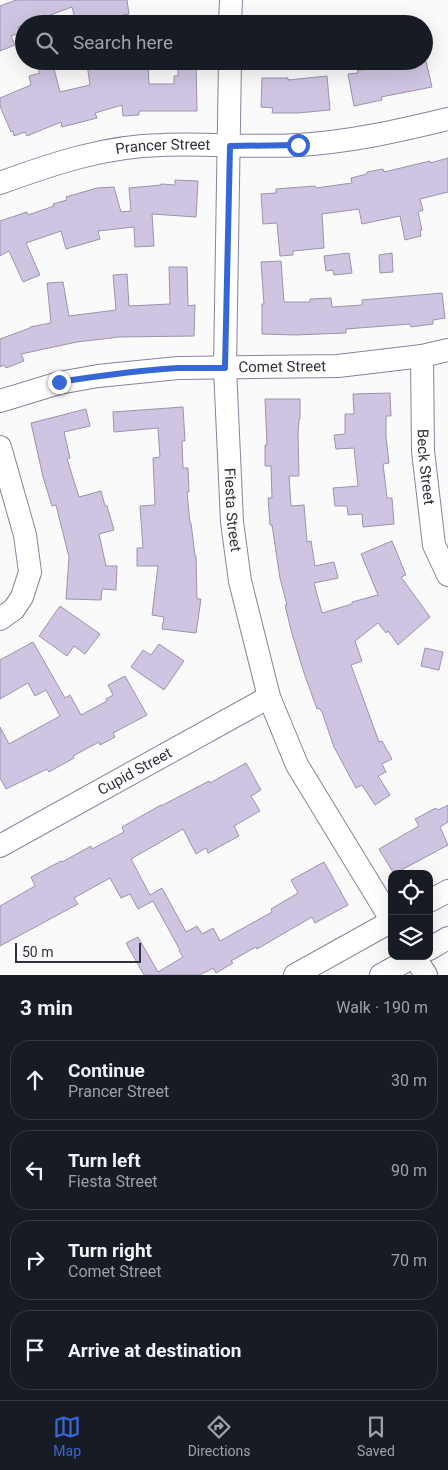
<!DOCTYPE html>
<html lang="en">
<head>
<meta charset="utf-8">
<style>
	:root { --surface:#171b24; --page:#20242c; --text:#f1f3f6; --muted:#9ea1a6; --line:#363941; --accent:#3667d6 }
	body { margin:0; font-family:Roboto,sans-serif; background:var(--page); color:var(--text) }
	.controls { position:absolute; right:15px; bottom:15px; display:grid; overflow:hidden; border-radius:10px; box-shadow:0 5px 20px #0002 }
	.controls button { width:45px; height:45px; display:grid; place-items:center; padding:0; border:0; border-bottom:1px solid var(--line); background:var(--surface); color:var(--text); font:25px sans-serif }
	.scale { position:absolute; left:15px; bottom:12px; width:126px; box-sizing:border-box; padding-left:5px; border:2px solid #35313c; border-top:0; font-size:14px; line-height:18px; white-space:nowrap; color:#35313c; -webkit-text-stroke:4px #fafafa; paint-order:stroke }
	.stop { position:absolute; width:15px; height:15px; margin:-11px; border:4px solid #3667d6; border-radius:50%; background:#fff }
	.stop.end { background:#3667d6; border-color:#fff; box-shadow:0 1px 5px #0008 }
	.list { margin:0; padding:0; list-style:none }
	h2 { display:flex; justify-content:space-between; align-items:center; height:65px; margin:0; padding:0 20px; font-size:21px }
	h2 small { font-size:16px; font-weight:400; color:var(--muted) }
	.list li { display:grid; grid-template-columns:32px 1fr auto; gap:15px; align-items:center; box-sizing:border-box; height:80px; margin:0 10px 10px; padding:0 10px; border:1px solid var(--line); border-radius:20px }
	.list b { display:block; font-size:19px; white-space:nowrap }
	.list p { margin:0; font-size:16px; white-space:nowrap; color:var(--muted) }
	.list em { font-size:16px; font-style:normal; color:var(--muted) }
	.icon { flex:none; width:28px; height:28px; fill:none; stroke:currentColor; stroke-width:2; stroke-linecap:round; stroke-linejoin:round }
	.map { position:relative; flex:none; width:448px; height:975px; overflow:hidden }
	.search { position:absolute; background:var(--surface); box-shadow:0 5px 20px #0002; left:15px; right:15px; top:15px; height:55px; display:flex; align-items:center; gap:12px; box-sizing:border-box; padding:0 18px; border-radius:28px; color:var(--muted); font-size:19px }
	.sheet { height:425px; background:var(--surface) }
	nav { display:flex; justify-content:space-around; align-items:center; box-sizing:border-box; height:70px; border-top:1px solid var(--line); background:var(--surface); font-size:14px; color:var(--muted) }
	nav a { display:grid; justify-items:center; gap:2px }
	nav .on { color:var(--accent) }
	.map>svg:first-child { display:block }
	.building { fill:#cfc5e2; stroke:#9d92ae }
	.lines { fill:none; stroke-linecap:round; stroke-linejoin:round }
	.minor-casing { stroke:#8b819c; stroke-width:24 }
	.minor { stroke:#fff; stroke-width:22 }
	.route { stroke:#3667d6; stroke-width:6 }
	.labels { text-anchor:middle; dominant-baseline:central; stroke-width:4.5; stroke-linejoin:round; paint-order:stroke }
	.street-label { font-size:15px; fill:#35313c; stroke:#fafafa }
</style>
</head>
<body>
<div class="map">
<svg width="448" height="975" viewBox="0 0 448 975">
	<rect width="100%" height="100%" fill="#fafafa"/>
	<path class="building" d="M16,0h111l2,14 -6,1v2l-31,7h-16l-4,-17 -54,20 2,6 -9,3 4,9 -15,6v-45z
		M35,61h17l8,31 30,-7 -3,-21 18,-2 1,4 42,-4 1,22h25v-8h4v-15h18l1,50h-58v4l-16,1 -1,-11 -27,8 2,5 -35,9 -1,-5 -34,14 -2,-4 -11,4 -1,-5 -2,1 -11,-26v-8l31,-13 -2,-9 11,-3z
		M394,61h32l6,26 -51,10 1,3 -28,6 -6,-32 10,-1 -1,-2 37,-8z
		M327,76l3,34 -32,3h-26l1,-5 -12,-1 1,-29h26v2z
		M448,158v34l-28,7 3,11 -5,2 4,18h-2l1,6 -16,4 -5,-24 -38,8 -3,-15 -37,5 2,34 -31,3v4l-13,1 -3,-33 -14,1 -2,-30 15,-1v-4l39,-3 1,2 36,-5 -1,-5 16,-4v-2l16,-3 1,3 46,-11v2z
		M175,180l23,1 -2,36 -44,-3 2,32 -19,1 -1,-20 -36,4 2,8 -34,10 -5,-18 -35,12 14,32 -17,7 -14,-31 -9,5v-35l27,-9 1,3 26,-9 -1,-2 14,-4 -1,-3 31,-9 17,-1 7,25 10,-1 -2,-23 32,-3v-1l14,1z
		M349,253l3,20 -18,2 -1,-5 -7,1 -2,-15z
		M392,253l1,19 -13,1 -1,-18z
		M281,261l3,41h26v-3l21,-1 1,9 30,-2v-5l80,-7 3,25 -12,2v4l-22,3 -1,-3 -64,5v4l-51,2 -33,-1v-30h2l-3,-42z
		M169,267h18l1,39 7,-1 -1,31 -75,1 -42,5 -56,12 3,7 -18,7 -2,-3 -4,2v-28l30,-11v-1l21,-4 -4,-40 16,-1 6,34 47,-6 -3,-35 14,-1 2,32 41,-2z
		M390,393l1,23h-5v21l3,26 -6,1 4,34h5l2,26 -31,3 -1,-13 -14,1 -1,-9h-12l-2,-18 25,-2 -4,-38 -18,1 -2,-14 11,-1v-20h9l-1,-20z
		M265,399h35v20h-1l-1,15 1,42h-10l2,30 13,-1 3,37 4,-1 4,25 19,-4 4,16 -24,5 8,30 30,-9v-2l26,-7 -17,-41 31,-13 14,34 -5,2 29,40 -32,28 -10,-14 -2,2 -8,-10 -23,18 7,20 -11,4 28,77 3,-1 10,18 -10,5 4,8 -8,4 12,19 -15,10 -13,-20 -6,3 -22,-41 -12,-35 -3,-4 -2,1 -13,-36 -13,-43 -6,-25h2l-7,-27 -8,-53h-2l-2,-27h4l-1,-32h-6v-21h2z
		M183,407l2,34h-3l1,27h5l1,24h-2l3,31h1l4,33h1l1,43h4l-5,34 -34,-4 2,-12 -12,-2 6,-49h-21v-18h6l-3,-42 15,-1 -2,-47 7,-1 -2,-29 -44,4 -1,-20z
		M86,409l4,17 -26,6 6,26 -3,1 12,38 22,-6 4,15h2l7,24 -15,4 7,32h11l-1,24 -14,-1 -1,11 -35,-1 3,-42 -13,-52 -4,1 -9,-29 -12,-54z
		M60,606l40,28 -15,20 -11,-8 -7,10 -28,-20z
		M33,642l32,56 5,-3 11,20 26,-14 -1,-2 7,-4 -5,-10 17,-9 22,39 -34,18 2,4 -15,8 -1,-3 -26,14 1,2 -25,14 -2,-3 -41,20 -6,-11v-51l9,17 51,-28 -14,-26 -11,6 -7,-13 -28,16v-39z
		M159,644l25,17 -20,29 -33,-23 12,-17 8,5z
		M425,648l18,4 -4,18 -18,-4z
		M246,763l15,27 -10,6 9,15 -26,15 5,10 -31,17 -2,-5 -10,6 -13,-25 -52,30 19,36 12,-7 24,44 11,-6 5,8 11,-6 7,13 52,-29 -1,-3 27,-16 -7,-13 33,-18 24,43 -33,18 -3,-6 -55,32 -1,-2 -25,14 2,2 -17,10 -3,-5 -13,7h-56l-18,-32 12,-6 20,35 25,-15 -4,-6 1,-1 -27,-49 -15,8 -8,-15 -9,4 -11,-20 -36,20 4,6 -78,42v-40l35,-20 -4,-9 30,-16 1,1 29,-16 1,3 32,-17 -2,-5 39,-22v1l48,-25 1,2z
		M448,805v17l-8,5 8,18 -54,29 -15,-25 40,-23 -4,-7 21,-11 2,2z"/>
	<g class="lines">
		<g class="minor-casing">
			<g id="minor">
				<path d="M230,24l1,-24"/>
				<path id="s1" d="M230,61l-5,307 7,154 8,59 29,116 28,68 95,156"/>
				<path id="s2" d="M0,183c52,-19 105,-37 162,-38 45,-2 91,3 136,0 51,-3 101,-14 150,-26"/>
				<path id="s3" d="M422,356l1,95 11,94 14,30"/>
				<path id="s4" d="M0,401l59,-18 39,-7 80,-8 160,-2 84,-10 26,-6"/>
				<path d="M0,447l25,88 5,37 -8,25 -8,12 -14,10"/>
				<path id="s5" d="M0,846l269,-149"/>
				<path d="M429,901l19,-10"/>
				<path d="M429,949l19,-11"/>
				<path d="M414,956l12,19"/>
				<path d="M295,975l97,-54"/>
				<path d="M381,975l34,-19"/>
			</g>
		</g>
		<use href="#minor" class="minor"/>
	</g>
	<g class="lines">
		<path class="route" d="M59,382c39,-6 79,-12 119,-14 16,0 31,0 47,0l5,-222 68,-1"/>
	</g>
	<g class="labels">
		<g class="street-label">
			<text stroke="none"><textPath href="#s2" startOffset="168">Prancer Street</textPath></text>
			<text stroke="none"><textPath href="#s4" startOffset="286">Comet Street</textPath></text>
			<text stroke="none"><textPath href="#s3" startOffset="111">Beck Street</textPath></text>
			<text stroke="none"><textPath href="#s1" startOffset="449">Fiesta Street</textPath></text>
			<text stroke="none"><textPath href="#s5" startOffset="154">Cupid Street</textPath></text>
		</g>
	</g>
</svg>
<div class="controls">
<button><svg class="icon" aria-label="locate" viewBox="0 0 24 24"><circle cx="12" cy="12" r="6"/><path d="M12 2v4M12 18v4M2 12h4M18 12h4"/></svg></button>
<button><svg class="icon" aria-label="layers" viewBox="0 0 24 24"><path d="M12 4l9 5-9 5-9-5zM3 14l9 5 9-5"/></svg></button>
</div>
<div class="scale">50 m</div>
<div class="stop" style="left:298px;top:145px"></div>
<div class="stop end" style="left:59px;top:382px"></div>
<div class="search"><svg class="icon" aria-label="search" viewBox="0 0 24 24"><circle cx="10" cy="10" r="6"/><path d="M15 15l6 6"/></svg>Search here</div>
</div>
<section class="sheet">
<h2>3 min<small>Walk · 190 m</small></h2>
<ul class="list">
<li><svg class="icon" aria-label="ahead" viewBox="0 0 24 24"><path d="M12 20V5M6 11l6-6 6 6"/></svg><div><b>Continue</b><p>Prancer Street</p></div><em>30 m</em></li>
<li><svg class="icon" aria-label="left" viewBox="0 0 24 24"><path d="M17 20v-9H6M10 6l-5 5 5 5"/></svg><div><b>Turn left</b><p>Fiesta Street</p></div><em>90 m</em></li>
<li><svg class="icon" aria-label="right" viewBox="0 0 24 24"><path d="M7 20v-9h11M14 6l5 5-5 5"/></svg><div><b>Turn right</b><p>Comet Street</p></div><em>70 m</em></li>
<li><svg class="icon" aria-label="arrive" viewBox="0 0 24 24"><path d="M6 21V4h12l-3 4 3 4H6"/></svg><div><b>Arrive at destination</b></div></li>
</ul>
</section>
<nav>
<a class="on"><svg class="icon" aria-label="map" viewBox="0 0 24 24"><path d="M3 6l6-2 6 2 6-2v14l-6 2-6-2-6 2zM9 4v14M15 6v14"/></svg>Map</a>
<a><svg class="icon" aria-label="directions" viewBox="0 0 24 24"><path d="M12 3l9 9-9 9-9-9zM9 14v-3h6M13 9l2 2-2 2"/></svg>Directions</a>
<a><svg class="icon" aria-label="saved" viewBox="0 0 24 24"><path d="M7 4h10v16l-5-4-5 4z"/></svg>Saved</a>
</nav>
</body>
</html>
